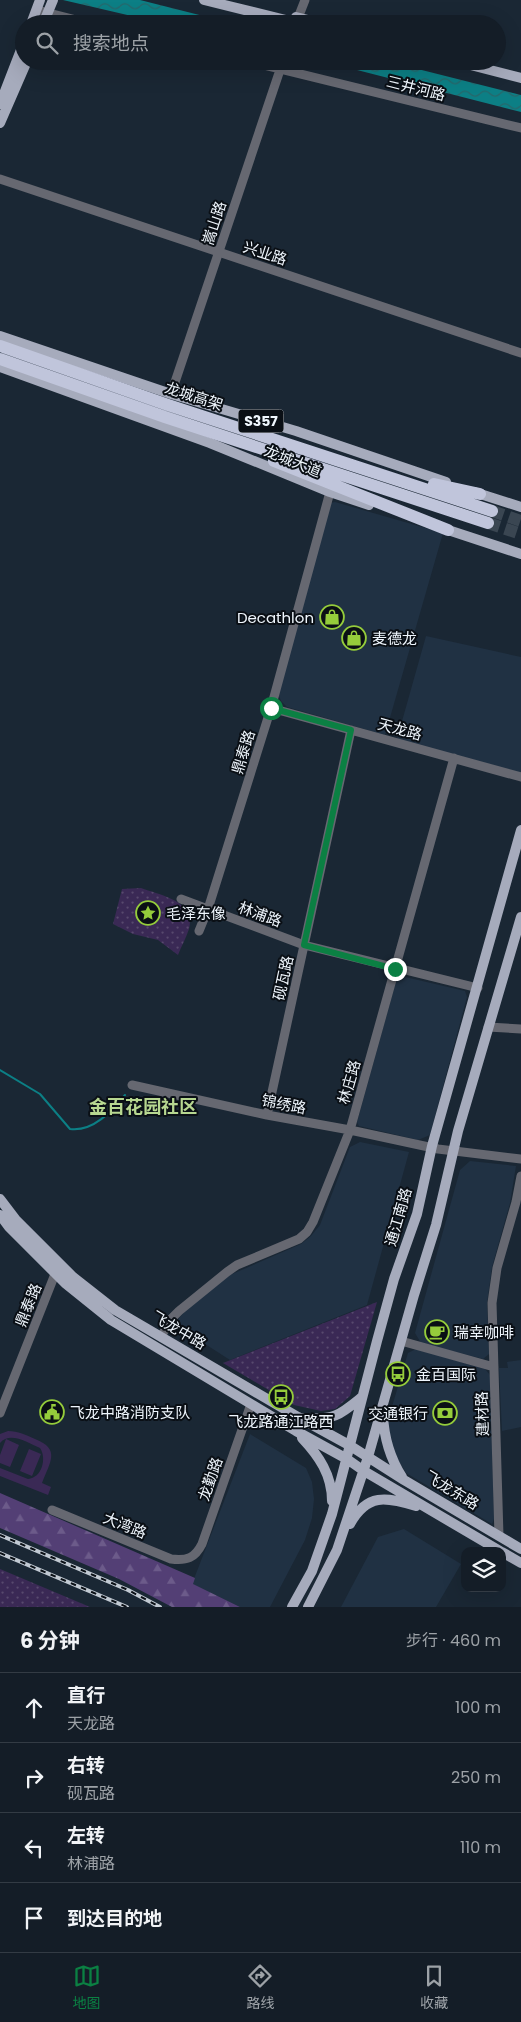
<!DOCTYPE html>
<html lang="zh">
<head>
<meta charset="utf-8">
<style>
	:root { --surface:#141d27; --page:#212a33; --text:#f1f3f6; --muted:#9da2a7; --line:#333b44; --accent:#0b8043 }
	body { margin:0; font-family:Poppins,"Noto Sans SC",sans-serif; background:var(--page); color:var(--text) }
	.controls { position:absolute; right:15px; bottom:15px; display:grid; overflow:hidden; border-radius:10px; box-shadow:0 5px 20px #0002 }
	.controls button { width:45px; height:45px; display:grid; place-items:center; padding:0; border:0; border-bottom:1px solid var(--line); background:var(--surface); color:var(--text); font:25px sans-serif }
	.stop { position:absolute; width:15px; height:15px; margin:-11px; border:4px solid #0b8043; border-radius:50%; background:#fff }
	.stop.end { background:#0b8043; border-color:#fff; box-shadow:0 1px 5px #0008 }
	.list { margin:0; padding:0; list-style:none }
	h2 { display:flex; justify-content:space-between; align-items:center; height:65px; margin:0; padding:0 20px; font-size:21px }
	h2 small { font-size:16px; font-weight:400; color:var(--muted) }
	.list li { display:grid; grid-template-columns:32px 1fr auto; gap:15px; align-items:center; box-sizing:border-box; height:70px; padding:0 20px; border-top:1px solid var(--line) }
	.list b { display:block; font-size:19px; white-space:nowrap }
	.list p { margin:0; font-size:16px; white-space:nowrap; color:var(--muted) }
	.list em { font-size:16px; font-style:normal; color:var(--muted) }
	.icon { flex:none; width:28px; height:28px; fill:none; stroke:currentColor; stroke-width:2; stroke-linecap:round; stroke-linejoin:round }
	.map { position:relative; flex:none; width:521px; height:1607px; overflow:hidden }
	.search { position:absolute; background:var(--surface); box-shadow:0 5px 20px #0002; left:15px; right:15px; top:15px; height:55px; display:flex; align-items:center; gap:12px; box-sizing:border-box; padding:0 18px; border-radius:28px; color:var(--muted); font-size:19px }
	.sheet { height:345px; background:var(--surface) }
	nav { display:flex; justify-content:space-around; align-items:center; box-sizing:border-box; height:70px; border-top:1px solid var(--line); background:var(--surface); font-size:14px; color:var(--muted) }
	nav a { display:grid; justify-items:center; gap:2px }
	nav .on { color:var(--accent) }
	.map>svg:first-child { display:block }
	.built { fill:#203143 }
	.grass { fill:url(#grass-dots) }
	.forest { fill:url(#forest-firs) }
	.garden { fill:#3a2955 }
	.water { fill:url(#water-waves) }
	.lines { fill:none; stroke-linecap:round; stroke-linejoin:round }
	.stream { stroke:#0c7f85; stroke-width:2 }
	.highway-tunnel { stroke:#3a4652; stroke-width:12; stroke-dasharray:12 6; stroke-linecap:butt }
	.minor { stroke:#666871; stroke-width:9 }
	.major { stroke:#a6abbc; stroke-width:10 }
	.highway { stroke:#c0c5db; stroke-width:12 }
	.rail-casing { stroke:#c1c9d2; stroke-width:4 }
	.rail { stroke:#0a0f15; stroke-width:2; stroke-dasharray:5.5; stroke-linecap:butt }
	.route { stroke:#0b8043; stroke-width:6 }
	.labels { text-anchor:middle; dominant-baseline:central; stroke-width:4; stroke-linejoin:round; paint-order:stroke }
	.shield { fill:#0a0f15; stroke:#aab1b7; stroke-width:1 }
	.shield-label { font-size:14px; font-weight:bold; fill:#eff6fd }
	.street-label { font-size:15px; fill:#eff6fd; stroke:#0a0f15 }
	.poi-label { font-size:15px; fill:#eff6fd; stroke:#0a0f15; text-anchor:start }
	.quarter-label { font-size:18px; font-weight:bold; fill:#b7d790; stroke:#0a0f15 }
</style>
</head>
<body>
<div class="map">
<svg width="521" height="1607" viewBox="0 0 521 1607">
	<defs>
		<pattern id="grass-dots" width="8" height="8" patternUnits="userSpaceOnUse" patternTransform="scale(1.25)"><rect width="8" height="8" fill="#3a2955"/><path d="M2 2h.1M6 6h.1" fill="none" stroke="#57496e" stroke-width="1.8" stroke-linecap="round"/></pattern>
		<pattern id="forest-firs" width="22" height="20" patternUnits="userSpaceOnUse" patternTransform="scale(1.25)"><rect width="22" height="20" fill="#533f75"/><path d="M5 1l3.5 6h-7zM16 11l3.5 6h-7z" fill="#6c5b8a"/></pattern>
		<pattern id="water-waves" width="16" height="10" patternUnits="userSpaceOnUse" patternTransform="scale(1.25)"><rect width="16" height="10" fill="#0c7f85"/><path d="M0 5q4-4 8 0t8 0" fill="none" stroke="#27676b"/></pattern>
	</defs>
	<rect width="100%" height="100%" fill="#1a2734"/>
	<path class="built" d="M335,502l108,31 -58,202 -98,-28 -6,-6 -4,-10 53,-188z
		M426,636l95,21v116l-124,-34z
		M401,976l64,15 2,6 -37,138 -12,5 -59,-14 -2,-4 40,-144z
		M360,1142l49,10 -42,153 -137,55 -56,-36 13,-15 43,-34 71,-31 10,-8 9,-11 30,-78z
		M470,1161l46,5 -6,37 -18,64 -5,36 2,51 -6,5 -62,-16 -6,-10 45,-163z
		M416,1349l69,20 5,6 4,144 -2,5 -86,-51 -12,-20 -6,-21v-12l20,-67z
		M521,1360v67l-19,4 -3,-63h9l-1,-6z
		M250,1434l56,34 6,14 2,17 -2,19 -7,22 -35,67h-30l-48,-23z
		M404,1529l57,35 -25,43h-95l37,-70z"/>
	<path class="grass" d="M141,888c19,7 55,13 48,41 -3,9 -8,18 -11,26l-20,-15 -25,-6 -20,-10 9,-35z
		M377,1302l-27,94 -15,13 -14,2 -27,-6 -71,-42z
		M0,1569l90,38h-90z"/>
	<path class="forest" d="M0,1493l195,85 -2,6 47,23h-68l-53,-28 -119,-51z"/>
	<path class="garden" d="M8,1431c10,0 18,4 27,8 26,10 15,23 7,44l9,4 -3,8 -48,-19v-8l28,11c14,-1 19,-21 12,-31 -12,-5 -30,-17 -40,-5v-9z
		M6,1439l13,6 -9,22 -10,-4v-8z
		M29,1449l12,5 -9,22 -12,-5z"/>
	<path class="water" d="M63,0h77l95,24h-69z
		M322,61h64l135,34v17z"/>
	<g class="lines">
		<path class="stream" d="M0,1070l40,24 30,35c23,3 42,-18 55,-34"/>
		<path class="highway-tunnel" d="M492,511l29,10
			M488,523l33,11"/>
		<path class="minor" d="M41,11l51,13
			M296,23l9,-23
			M247,61l274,67
			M0,179l521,174
			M171,394l112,-333
			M271,708l250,69
			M181,899l123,46 174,43
			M199,931l9,-22 63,-201 59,-216
			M488,1027l33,2
			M132,1085l135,30 83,15 88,19 83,10
			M267,1115l84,-385
			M161,1337l9,-17 9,-9 48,-39 10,-7 62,-26 8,-7 6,-10 37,-92 104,-372
			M401,1341l93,26
			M0,1413l57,-144
			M52,1510l119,49c16,2 24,-1 31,-15l49,-140
			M499,1536l-7,-233 5,-35 19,-66 5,-26"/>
		<path class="major" d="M204,0l98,24
			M296,17l28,7
			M31,24l9,-24
			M43,24l10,-24
			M455,61l66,17
			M0,104l24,-62
			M0,123l27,-62
			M0,336l171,58 125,37 150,51
			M0,367l210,76 120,49 39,13
			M474,492l47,15
			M442,528l79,26
			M0,1199l16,21 57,57 42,33 183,107 51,28 55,35 117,69
			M0,1215l9,12 56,56 46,37 185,111 51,28 17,12 136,80
			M383,1415c1,23 7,43 19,62
			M305,1418c29,3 36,-4 57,-21
			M302,1438c17,18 30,37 30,63
			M350,1524c17,-31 36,-27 66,-18
			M502,1552l19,11
			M292,1607l20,-36 20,-57 45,-173 17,-62 23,-65 15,-68 89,-316
			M308,1607l29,-57 31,-93 46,-162 22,-70 22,-94 63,-214"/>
		<path class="highway" d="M0,346l168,59 324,106
			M0,359l165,58 323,106
			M274,461l174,69
			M434,484l46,10"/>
		<g class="rail-casing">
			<path id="rail" d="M0,1535l128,55 32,17
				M0,1553l127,54"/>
		</g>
		<use href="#rail" class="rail"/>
	</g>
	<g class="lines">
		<path class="route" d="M271,708l80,22 -47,215 91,24"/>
	</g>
	<defs>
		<g id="shop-ring" transform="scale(1.25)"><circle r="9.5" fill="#0a0f15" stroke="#95cc3b" stroke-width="1.5"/><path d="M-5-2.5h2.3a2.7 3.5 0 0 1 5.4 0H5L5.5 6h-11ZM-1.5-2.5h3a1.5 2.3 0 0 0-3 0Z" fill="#95cc3b"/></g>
		<g id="sight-ring" transform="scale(1.25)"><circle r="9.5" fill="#0a0f15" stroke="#95cc3b" stroke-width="1.5"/><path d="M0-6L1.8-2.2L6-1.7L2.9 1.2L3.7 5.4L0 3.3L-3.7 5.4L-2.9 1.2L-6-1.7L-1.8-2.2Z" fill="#95cc3b"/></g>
		<g id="cafe-ring" transform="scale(1.25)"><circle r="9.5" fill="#0a0f15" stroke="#95cc3b" stroke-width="1.5"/><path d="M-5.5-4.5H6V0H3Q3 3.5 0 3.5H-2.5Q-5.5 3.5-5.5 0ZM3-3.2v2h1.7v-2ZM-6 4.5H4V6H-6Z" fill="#95cc3b"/></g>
		<g id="bus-ring" transform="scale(1.25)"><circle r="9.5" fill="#0a0f15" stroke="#95cc3b" stroke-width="1.5"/><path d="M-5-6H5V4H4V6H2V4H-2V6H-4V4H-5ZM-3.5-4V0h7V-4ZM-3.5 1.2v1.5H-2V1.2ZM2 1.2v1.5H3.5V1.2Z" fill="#95cc3b"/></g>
		<g id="civic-ring" transform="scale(1.25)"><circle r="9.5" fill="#0a0f15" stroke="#95cc3b" stroke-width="1.5"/><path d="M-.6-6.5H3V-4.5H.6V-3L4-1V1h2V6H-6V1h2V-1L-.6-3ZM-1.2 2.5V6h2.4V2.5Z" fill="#95cc3b"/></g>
		<g id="bank-ring" transform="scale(1.25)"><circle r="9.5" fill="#0a0f15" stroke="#95cc3b" stroke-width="1.5"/><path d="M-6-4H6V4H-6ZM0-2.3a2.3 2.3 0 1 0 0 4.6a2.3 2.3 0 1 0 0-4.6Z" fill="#95cc3b"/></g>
	</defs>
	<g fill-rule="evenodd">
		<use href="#shop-ring" x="332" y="617"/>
		<use href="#shop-ring" x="354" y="638"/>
		<use href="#sight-ring" x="148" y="913"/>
		<use href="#cafe-ring" x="437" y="1332"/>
		<use href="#bus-ring" x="398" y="1374"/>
		<use href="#bus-ring" x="281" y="1397"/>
		<use href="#civic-ring" x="52" y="1412"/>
		<use href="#bank-ring" x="445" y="1413"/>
	</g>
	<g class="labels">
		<rect class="shield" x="238.5" y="409.5" width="45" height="23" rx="4"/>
		<g class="shield-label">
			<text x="261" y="421">S357</text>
		</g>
		<g class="street-label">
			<text transform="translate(416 88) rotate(14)">三井河路</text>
			<text transform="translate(214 223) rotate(-72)">嵩山路</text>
			<text transform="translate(265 253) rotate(18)">兴业路</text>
			<text transform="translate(194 396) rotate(18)">龙城高架</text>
			<text transform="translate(293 461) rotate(22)">龙城大道</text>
			<text transform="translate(400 729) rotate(15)">天龙路</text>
			<text transform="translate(243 752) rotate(-73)">鼎泰路</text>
			<text transform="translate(260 914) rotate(20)">林浦路</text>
			<text transform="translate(283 978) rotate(-78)">砚瓦路</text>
			<text transform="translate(349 1082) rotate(-74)">林庄路</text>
			<text transform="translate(284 1104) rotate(11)">锦绣路</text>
			<text transform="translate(398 1217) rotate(-74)">通江南路</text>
			<text transform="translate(28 1305) rotate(-68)">鼎泰路</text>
			<text transform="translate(179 1330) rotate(30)">飞龙中路</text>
			<text transform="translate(482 1414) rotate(-92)">建材路</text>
			<text transform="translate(210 1479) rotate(-71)">龙勤路</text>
			<text transform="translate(452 1490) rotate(31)">飞龙东路</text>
			<text transform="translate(125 1525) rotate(22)">大湾路</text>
		</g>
		<g class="poi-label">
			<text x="314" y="617" text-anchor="end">Decathlon</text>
			<text x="372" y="638">麦德龙</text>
			<text x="166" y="913">毛泽东像</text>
			<text x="454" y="1332">瑞幸咖啡</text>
			<text x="416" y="1374">金百国际</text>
			<text x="70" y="1412">飞龙中路消防支队</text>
			<text x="428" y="1413" text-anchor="end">交通银行</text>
			<text x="281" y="1421" text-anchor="middle">飞龙路通江路西</text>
		</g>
		<g class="quarter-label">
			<text x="143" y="1106">金百花园社区</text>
		</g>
	</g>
</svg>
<div class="controls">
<button><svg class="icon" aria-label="layers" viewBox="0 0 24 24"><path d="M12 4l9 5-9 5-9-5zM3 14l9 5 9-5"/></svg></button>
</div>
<div class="stop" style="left:271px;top:708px"></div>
<div class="stop end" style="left:395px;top:969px"></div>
<div class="search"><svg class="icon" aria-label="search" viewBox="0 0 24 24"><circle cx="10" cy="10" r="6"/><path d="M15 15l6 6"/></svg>搜索地点</div>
</div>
<section class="sheet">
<h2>6 分钟<small>步行 · 460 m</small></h2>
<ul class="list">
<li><svg class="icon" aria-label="ahead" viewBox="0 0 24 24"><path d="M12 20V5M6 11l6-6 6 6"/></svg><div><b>直行</b><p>天龙路</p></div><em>100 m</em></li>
<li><svg class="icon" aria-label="right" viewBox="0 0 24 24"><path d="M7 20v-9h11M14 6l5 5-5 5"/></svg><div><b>右转</b><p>砚瓦路</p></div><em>250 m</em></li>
<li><svg class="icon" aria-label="left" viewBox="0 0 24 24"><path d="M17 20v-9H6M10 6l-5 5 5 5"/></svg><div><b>左转</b><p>林浦路</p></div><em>110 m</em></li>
<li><svg class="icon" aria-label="arrive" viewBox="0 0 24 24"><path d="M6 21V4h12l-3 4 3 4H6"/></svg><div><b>到达目的地</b></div></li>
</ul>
</section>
<nav>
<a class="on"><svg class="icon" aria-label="map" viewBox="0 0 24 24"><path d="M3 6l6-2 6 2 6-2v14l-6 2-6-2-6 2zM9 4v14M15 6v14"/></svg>地图</a>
<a><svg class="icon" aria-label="directions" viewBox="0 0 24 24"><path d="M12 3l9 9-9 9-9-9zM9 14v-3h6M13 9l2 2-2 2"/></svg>路线</a>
<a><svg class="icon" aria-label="saved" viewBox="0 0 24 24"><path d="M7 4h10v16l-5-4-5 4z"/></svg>收藏</a>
</nav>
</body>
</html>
